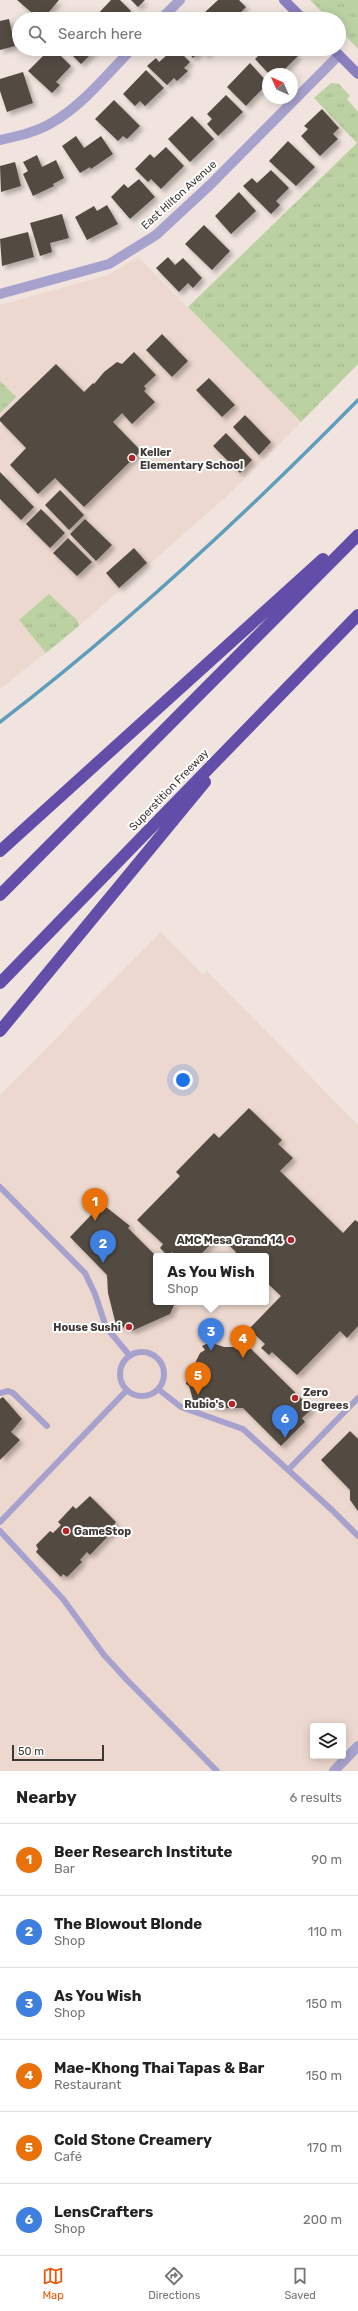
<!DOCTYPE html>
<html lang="en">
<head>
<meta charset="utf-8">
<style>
	:root { --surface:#fff; --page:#f6f6f6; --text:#222; --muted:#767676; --line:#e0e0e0; --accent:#ea580c }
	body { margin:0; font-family:Rubik,sans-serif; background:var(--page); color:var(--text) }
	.controls { position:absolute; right:12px; bottom:12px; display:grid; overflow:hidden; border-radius:4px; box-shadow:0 2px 10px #0003 }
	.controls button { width:36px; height:36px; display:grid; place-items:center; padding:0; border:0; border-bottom:1px solid var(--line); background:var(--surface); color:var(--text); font:20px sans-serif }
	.compass { position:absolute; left:262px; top:68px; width:36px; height:36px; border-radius:50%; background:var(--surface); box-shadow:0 2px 10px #0003; rotate:315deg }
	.scale { position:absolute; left:12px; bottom:10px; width:92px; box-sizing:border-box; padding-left:4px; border:2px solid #3d3735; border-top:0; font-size:11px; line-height:14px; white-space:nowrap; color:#3d3735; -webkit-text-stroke:3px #fff; paint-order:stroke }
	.you { position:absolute; left:183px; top:1080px; width:14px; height:14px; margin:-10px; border:3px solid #fff; border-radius:50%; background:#1a73e8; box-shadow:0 0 0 6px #1a73e833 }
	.badge { display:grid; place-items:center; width:26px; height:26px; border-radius:50%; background:var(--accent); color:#fff; font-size:13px; font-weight:700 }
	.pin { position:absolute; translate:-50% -33px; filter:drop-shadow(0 1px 2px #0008) }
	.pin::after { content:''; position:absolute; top:21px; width:14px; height:12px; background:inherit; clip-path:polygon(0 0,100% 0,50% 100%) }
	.popup { position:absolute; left:153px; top:1253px; width:116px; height:52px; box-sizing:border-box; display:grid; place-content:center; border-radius:4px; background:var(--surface); filter:drop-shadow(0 1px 3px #0005); font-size:13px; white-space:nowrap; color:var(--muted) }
	.popup b { font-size:15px; color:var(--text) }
	.popup::after { content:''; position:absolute; left:50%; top:100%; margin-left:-8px; border:8px solid transparent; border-top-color:var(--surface) }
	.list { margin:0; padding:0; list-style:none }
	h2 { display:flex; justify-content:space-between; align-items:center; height:52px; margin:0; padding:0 16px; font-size:17px }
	h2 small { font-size:13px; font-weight:400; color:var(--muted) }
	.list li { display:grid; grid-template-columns:26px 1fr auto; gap:12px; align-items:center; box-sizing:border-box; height:72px; padding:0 16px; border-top:1px solid var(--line) }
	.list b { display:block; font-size:15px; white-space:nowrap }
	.list p { margin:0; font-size:13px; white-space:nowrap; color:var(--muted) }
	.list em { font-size:13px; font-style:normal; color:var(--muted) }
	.icon { flex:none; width:22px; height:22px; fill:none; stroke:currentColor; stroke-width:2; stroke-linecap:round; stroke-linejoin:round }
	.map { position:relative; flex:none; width:358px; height:1771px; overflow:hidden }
	.search { position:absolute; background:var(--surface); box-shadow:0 2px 10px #0003; left:12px; right:12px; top:12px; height:44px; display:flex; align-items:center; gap:10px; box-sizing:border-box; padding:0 14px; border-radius:22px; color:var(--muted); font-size:15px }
	.sheet { height:484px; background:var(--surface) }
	nav { display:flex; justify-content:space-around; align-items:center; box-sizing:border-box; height:56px; border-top:1px solid var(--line); background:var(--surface); font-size:11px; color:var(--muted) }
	nav a { display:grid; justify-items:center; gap:2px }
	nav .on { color:var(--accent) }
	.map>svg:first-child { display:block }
	.built { fill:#ecd8ce; fill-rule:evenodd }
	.park { fill:url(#park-tufts) }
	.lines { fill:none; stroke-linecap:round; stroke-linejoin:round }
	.stream { stroke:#5e9dbc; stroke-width:3.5 }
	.building { fill:#534c43; filter:url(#shadow) }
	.lane { stroke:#a7a1cd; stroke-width:6 }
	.street { stroke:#a7a1cd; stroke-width:10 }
	.secondary { stroke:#897ebe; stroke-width:10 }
	.highway { stroke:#624da8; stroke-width:12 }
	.poi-dot { fill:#b52527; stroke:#fff; stroke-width:1.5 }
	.labels { text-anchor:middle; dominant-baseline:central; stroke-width:4; stroke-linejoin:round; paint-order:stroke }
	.street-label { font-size:11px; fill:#3d3735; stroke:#fff }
	.poi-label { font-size:11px; font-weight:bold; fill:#3d3735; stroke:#fff; text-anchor:start }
</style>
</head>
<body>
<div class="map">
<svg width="358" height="1771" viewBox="0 0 358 1771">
	<defs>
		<pattern id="park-tufts" width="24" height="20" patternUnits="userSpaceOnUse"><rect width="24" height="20" fill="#bbd1a2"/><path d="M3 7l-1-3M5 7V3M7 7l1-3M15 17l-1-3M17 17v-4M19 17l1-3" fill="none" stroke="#a2b48c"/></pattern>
		<filter id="shadow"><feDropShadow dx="3.5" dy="3.5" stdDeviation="2" flood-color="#0004"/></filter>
	</defs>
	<rect width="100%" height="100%" fill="#f1e4de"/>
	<path class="built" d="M138,257l163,165 -73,73 -149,131 -79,63v-384l108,-30z
		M161,932l42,43 4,-4 151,154v646h-358v-676zM156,1256h110v46h-110zM313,1726h30v30h-30z"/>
	<path class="park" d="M310,0h48v49l-19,-20v-10h-10z
		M331,83l8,1 11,12 -3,3 11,13v252l-57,58 -113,-115 169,-164 -43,-45z
		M0,381l16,16 -16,16z
		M49,594l28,26 2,6 -33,27 -27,-33z"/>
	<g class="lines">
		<path class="stream" d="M0,722c128,-98 245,-207 358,-322"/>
	</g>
	<path class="building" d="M17,0h42l-16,19h-4z
		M111,0h9l11,11 -7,8h-31z
		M131,0h14l-7,7z
		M218,0h21l7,7 -12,12h-4l-4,-4 -4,4h-11l-6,-7z
		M9,19l6,27 -15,4v-29z
		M66,49h30l-15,15z
		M165,49h12l13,13 -6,6 4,3 -11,10 -3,-3 -7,7 -20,-19 9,-8 3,4 8,-7 -4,-4z
		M185,49h28l-7,6 -5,-5 -8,8z
		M265,49h26l7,7 -18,18h-11l-14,-15z
		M56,51l15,15 -15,16 4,3 -8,8 -24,-22 19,-19 5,4z
		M250,63l18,20 -22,23 -19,-19z
		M146,70l18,18 -19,18 -5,-5 -5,5 -12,-12z
		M23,72l10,31 -26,9 -7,-21v-12z
		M226,95l17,17 -25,24 -11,-12 5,-5 -5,-5z
		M114,100l26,26 -13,13 -4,-3 -5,5 -23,-22z
		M322,109l17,19 -6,6 5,5 -18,17 -19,-20 7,-7 -4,-3z
		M192,116l22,23 -24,23 -22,-23z
		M76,136l8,12 17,-12 12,18 -22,15 -1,-2 -10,6 -18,-27z
		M288,141l27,26 -19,19 -27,-25z
		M166,147l18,19 -23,23 -10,-10 -3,3 -13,-13 15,-15 4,4z
		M37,155l5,12 14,-7 8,18 -11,6 1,2 -21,10 -10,-22 5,-3 -5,-9z
		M15,162l6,24 -20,6 -1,-26z
		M271,170l18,18 -13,13 4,4 -9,9 -28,-28 9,-8 5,5z
		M139,179l16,18 -25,22 -19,-22 13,-13 4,4z
		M239,192l17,19 -25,23 -16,-18z
		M107,205l11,19 -31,16 -12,-23 19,-11 3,5z
		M62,214l7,24 -19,5 2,9 -12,4 -10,-33z
		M204,225l26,26 -18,19 -27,-26z
		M28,232l6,25 -32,9 -2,-27z
		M168,257l7,8 8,-7 19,20 -9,10 -5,-5 -9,9 -23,-24z
		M162,334l26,27 -16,16 -26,-27z
		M134,352l22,23 -12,11 2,3 -2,2 11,11 -23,22 -10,-11 -9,9 28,29 -57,56 -29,-29 -17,16 -28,-29 16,-17 -26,-27v-3l56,-54 28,28 9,-9 1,1 10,-12 13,-10 5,2z
		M209,378l26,27 -13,12 -26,-27z
		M245,415l26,27 -12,13 -26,-28z
		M226,433l26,27 -12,13 -27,-27z
		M0,472l34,35 -13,13 -21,-21z
		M60,490l24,25 -15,15 -24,-25z
		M41,509l24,24 -15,15 -24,-24z
		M85,519l27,26 -16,16 -26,-27z
		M68,538l24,24 -15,14 -24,-23z
		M134,548l13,15 -28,25 -13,-15z
		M249,1108l33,32 -4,4 15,14 -13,13 63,62 12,-13 3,2v104l-11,12 -7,-7 -43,44 -25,-23 -3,3 -8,-7 4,-4 -16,-15 32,-33 -15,-14v-26h-34l4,-4 -17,-16 -20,20h-23l-4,-4 -4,4 -8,-8 3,-4 -26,-24 43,-44 -4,-4 38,-39 5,5z
		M106,1207l24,19 -2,2 28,28v46l19,1 -5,11 -38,17 -2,-3 -5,1 -5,-5 -4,1 -8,-32 -1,-18 -37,-38 23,-24 3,3z
		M214,1340l1,4 9,3h25l63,62 -10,9 3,4 -24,24 -38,-38h-24l-26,-8 -4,-14 -3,-2 1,-5 13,-26 5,-3 -3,-4z
		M3,1397l19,22 -11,13 9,8 -20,20v-61z
		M350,1431l8,8v72l-8,-11v-10l-29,-30z
		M90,1496l26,26 -3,4 3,2 -26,27 -3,-3 -7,8 2,2 -15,15 -4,-3 -2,3 -25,-25 2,-3 -2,-4 14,-14 3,2 8,-8 -3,-3 15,-16 3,3z"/>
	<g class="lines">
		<path class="lane" d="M0,1187l85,86 10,21 11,33 24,29
			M120 1374a22 22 0 1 1 44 0a22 22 0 1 1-44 0Z
			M158,1389l23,18 62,22 89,81 26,26
			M0,1393l8,-2 5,2 34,33
			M288,1470l70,-72
			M0,1522l127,-132
			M0,1531l63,68 41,56 23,25 90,91"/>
		<path class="street" d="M161,19l19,-19
			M0,140c18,-4 37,-8 53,-18 30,-17 54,-48 79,-73
			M0,294l109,-30 47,-29 54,-50 129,-130
			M334,1771l24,-25"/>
		<path class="secondary" d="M284,0l19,19
			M333,49l25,25"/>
		<path class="highway" d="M0,851l323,-292
			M0,895l358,-360
			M0,983l358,-368
			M0,1031l205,-249"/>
	</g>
	<g class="poi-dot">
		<circle cx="132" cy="458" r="4"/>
		<circle cx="291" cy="1240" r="4"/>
		<circle cx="129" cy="1327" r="4"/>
		<circle cx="295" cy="1398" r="4"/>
		<circle cx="232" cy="1404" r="4"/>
		<circle cx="66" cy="1531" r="4"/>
	</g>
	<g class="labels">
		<g class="street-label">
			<text transform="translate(179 195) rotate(-42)">East Hilton Avenue</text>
			<text transform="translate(169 790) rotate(-46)">Superstition Freeway</text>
		</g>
		<g class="poi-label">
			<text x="140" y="452">Keller<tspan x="140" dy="13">Elementary School</tspan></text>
			<text x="283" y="1240" text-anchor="end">AMC Mesa Grand 14</text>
			<text x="121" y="1327" text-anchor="end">House Sushi</text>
			<text x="303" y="1392">Zero<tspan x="303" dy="13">Degrees</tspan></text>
			<text x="224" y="1404" text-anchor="end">Rubio's</text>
			<text x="74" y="1531">GameStop</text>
		</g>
	</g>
</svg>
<div class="controls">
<button><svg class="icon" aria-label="layers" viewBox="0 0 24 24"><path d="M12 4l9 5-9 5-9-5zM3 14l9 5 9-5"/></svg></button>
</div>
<svg class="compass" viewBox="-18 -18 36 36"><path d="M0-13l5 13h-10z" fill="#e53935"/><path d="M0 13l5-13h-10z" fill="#767676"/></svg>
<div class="scale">50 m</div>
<div class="you"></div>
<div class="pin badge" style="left:95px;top:1221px;background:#e8710a">1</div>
<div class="pin badge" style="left:103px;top:1263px;background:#3f7fe0">2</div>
<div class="pin badge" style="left:211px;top:1351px;background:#3f7fe0">3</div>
<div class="popup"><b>As You Wish</b>Shop</div>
<div class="pin badge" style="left:243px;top:1358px;background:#e8710a">4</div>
<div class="pin badge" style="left:198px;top:1395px;background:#e8710a">5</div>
<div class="pin badge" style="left:285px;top:1438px;background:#3f7fe0">6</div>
<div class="search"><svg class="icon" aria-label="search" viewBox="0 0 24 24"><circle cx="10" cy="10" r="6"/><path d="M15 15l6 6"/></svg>Search here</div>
</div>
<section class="sheet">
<h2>Nearby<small>6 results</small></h2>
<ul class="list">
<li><span class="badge" style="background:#e8710a">1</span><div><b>Beer Research Institute</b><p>Bar</p></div><em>90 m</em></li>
<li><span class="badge" style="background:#3f7fe0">2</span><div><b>The Blowout Blonde</b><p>Shop</p></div><em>110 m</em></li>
<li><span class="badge" style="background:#3f7fe0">3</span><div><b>As You Wish</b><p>Shop</p></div><em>150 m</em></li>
<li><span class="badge" style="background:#e8710a">4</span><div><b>Mae-Khong Thai Tapas &amp; Bar</b><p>Restaurant</p></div><em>150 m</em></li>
<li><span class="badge" style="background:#e8710a">5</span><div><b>Cold Stone Creamery</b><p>Café</p></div><em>170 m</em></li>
<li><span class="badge" style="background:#3f7fe0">6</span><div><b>LensCrafters</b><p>Shop</p></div><em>200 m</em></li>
</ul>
</section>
<nav>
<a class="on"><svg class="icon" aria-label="map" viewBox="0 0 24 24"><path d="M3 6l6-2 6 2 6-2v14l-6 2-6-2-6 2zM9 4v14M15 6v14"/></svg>Map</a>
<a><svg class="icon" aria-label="directions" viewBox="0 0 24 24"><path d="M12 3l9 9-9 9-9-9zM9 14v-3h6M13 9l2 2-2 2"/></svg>Directions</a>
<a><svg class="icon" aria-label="saved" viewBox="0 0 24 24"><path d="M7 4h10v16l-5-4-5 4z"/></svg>Saved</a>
</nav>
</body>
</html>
